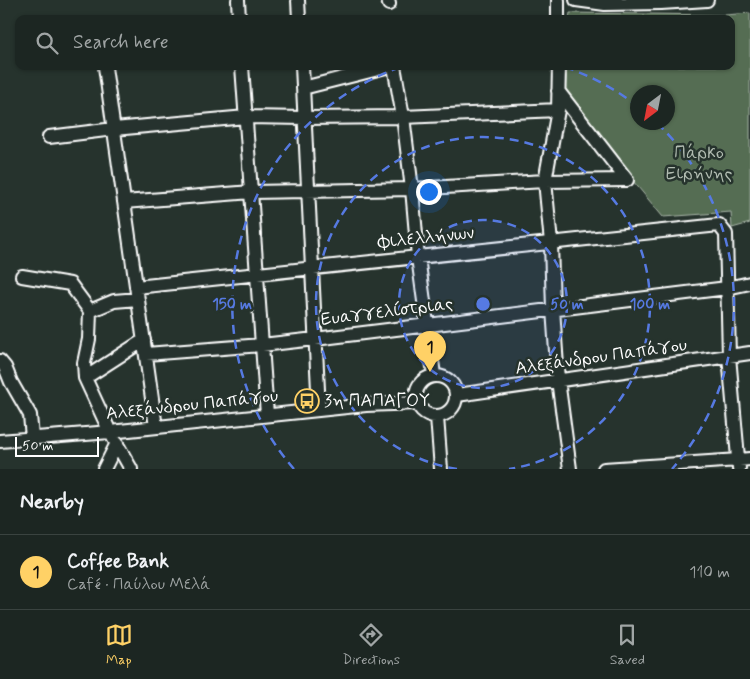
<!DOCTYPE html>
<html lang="en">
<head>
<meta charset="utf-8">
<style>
	:root { --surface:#1c2622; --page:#29322f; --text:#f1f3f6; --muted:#a0a5a5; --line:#3a4340; --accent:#ffd166 }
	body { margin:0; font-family:Mynerve,sans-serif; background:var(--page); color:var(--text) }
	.compass { position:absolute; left:630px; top:85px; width:45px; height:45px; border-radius:50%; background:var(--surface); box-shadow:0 1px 4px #0004; rotate:212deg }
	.scale { position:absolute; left:15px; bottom:12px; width:84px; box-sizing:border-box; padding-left:5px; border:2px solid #fff; border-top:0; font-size:14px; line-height:18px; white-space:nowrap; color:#fff; -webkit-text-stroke:4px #26332d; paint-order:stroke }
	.you { position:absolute; left:428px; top:191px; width:18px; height:18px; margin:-12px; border:4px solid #fff; border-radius:50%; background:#1a73e8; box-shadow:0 0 0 8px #1a73e833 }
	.badge { display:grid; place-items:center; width:32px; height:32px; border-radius:50%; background:var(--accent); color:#111; font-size:16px; font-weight:700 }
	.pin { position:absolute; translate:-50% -41px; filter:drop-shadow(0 1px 2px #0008) }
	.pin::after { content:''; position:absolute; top:26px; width:18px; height:15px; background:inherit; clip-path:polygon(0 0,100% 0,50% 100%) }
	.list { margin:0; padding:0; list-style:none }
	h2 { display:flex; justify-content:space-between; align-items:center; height:65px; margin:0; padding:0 20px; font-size:21px }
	h2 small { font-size:16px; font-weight:400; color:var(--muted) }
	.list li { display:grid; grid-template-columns:32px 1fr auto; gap:15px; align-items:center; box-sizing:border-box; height:75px; padding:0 20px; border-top:1px solid var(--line) }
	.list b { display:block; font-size:19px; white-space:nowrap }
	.list p { margin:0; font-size:16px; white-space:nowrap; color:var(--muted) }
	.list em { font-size:16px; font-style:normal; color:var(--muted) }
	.icon { flex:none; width:28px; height:28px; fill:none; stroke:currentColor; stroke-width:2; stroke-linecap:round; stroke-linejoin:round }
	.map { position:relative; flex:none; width:750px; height:469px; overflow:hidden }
	.search { position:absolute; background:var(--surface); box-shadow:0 1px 4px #0004; left:15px; right:15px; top:15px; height:55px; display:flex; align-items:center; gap:12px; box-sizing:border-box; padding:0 18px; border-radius:10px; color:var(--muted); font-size:19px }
	.sheet { height:140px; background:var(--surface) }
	nav { display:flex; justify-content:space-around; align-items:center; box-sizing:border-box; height:70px; border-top:1px solid var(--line); background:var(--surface); font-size:14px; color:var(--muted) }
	nav a { display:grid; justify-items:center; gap:2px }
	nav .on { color:var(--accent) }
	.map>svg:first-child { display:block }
	.green { fill:#546d53; stroke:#aab6a9; fill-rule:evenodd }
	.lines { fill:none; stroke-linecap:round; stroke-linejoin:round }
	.minor-casing { stroke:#fff; stroke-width:16 }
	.minor { stroke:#26332d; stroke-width:12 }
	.ring { fill:none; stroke:#567ae2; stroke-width:2.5; stroke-dasharray:9 6 }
	.labels { text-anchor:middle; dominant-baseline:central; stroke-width:5; stroke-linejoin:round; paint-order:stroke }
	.park-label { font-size:18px; fill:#b2bdb2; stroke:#26332d }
	.street-label { font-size:18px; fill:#fff; stroke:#26332d }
	.poi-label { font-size:18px; fill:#fff; stroke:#26332d; text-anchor:start }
	.centre { fill:#567ae2; stroke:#26332d; stroke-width:2.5 }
	.ring-label { font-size:15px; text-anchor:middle; font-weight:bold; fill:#567ae2; stroke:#26332d; stroke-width:5; stroke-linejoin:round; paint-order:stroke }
</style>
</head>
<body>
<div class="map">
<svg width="750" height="469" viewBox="0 0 750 469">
	<rect width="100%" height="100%" fill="#26332d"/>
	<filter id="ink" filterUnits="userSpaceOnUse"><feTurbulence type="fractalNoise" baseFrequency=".02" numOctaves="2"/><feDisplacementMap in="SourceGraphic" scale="10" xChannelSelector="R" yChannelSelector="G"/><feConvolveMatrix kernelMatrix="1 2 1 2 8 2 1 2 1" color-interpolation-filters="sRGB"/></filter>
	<g filter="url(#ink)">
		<path class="green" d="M570,13l155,2 25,-2v210l-18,5 -1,-16 -68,5 -105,-126 4,-25h169v-47h-162zM638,92h30v30h-30z"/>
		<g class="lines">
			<g class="minor-casing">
				<path id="minor" d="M238,0l1,19
					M298,0l1,19
					M388,0l1,4
					M558,0v19
					M576,0l29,4 56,-1 46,-3
					M242,66l25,349
					M302,66l17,344
					M394,66l9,51 9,72 6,68 16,118
					M559,66l-1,44 -13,71 6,62 2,66 5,71 12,89
					M105,67l51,360
					M303,88l87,-22
					M558,91l69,89
					M49,137l65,-8 132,-12 58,1 99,-1 155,-7
					M124,202l128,-10 160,-3 133,-8 82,-1
					M22,276l48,8 20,27
					M136,287l583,-62 7,9 3,122 10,113
					M146,354l116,-9 53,-6 412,-51 23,-5
					M0,361l5,6 6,15 19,33 2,23
					M416 396a20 20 0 1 1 40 0a20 20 0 1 1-40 0Z
					M85,378l59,-38
					M457,395l293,-42
					M437,417l4,52
					M0,441l110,-9 256,-27 51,-2
					M104,469l13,-26
					M131,469l-21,-37 -25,-54 -1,-15 5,-24 1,-28 24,-10 24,-2
					M604,469l135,-9 11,-1"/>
			</g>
			<use href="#minor" class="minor"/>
		</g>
	</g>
	<circle cx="483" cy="304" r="84" fill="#567ae2" fill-opacity=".12"/>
	<g class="ring">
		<circle cx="483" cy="304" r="84"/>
		<path d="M457 469A167 167 0 1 1 509 469"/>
		<path d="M294 469A251 251 0 0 1 401 67M565 67A251 251 0 0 1 636 105M657 123A251 251 0 0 1 672 469"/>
	</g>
	<defs>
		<g id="bus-ring" transform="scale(1.25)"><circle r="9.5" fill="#26332d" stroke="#ffd166" stroke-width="1.5"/><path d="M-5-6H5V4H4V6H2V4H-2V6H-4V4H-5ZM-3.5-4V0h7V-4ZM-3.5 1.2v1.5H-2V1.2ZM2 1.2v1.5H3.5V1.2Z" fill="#ffd166"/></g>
	</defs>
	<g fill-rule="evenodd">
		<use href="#bus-ring" x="307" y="401"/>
	</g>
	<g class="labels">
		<g class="park-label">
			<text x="699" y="153">Πάρκο<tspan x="699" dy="21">Ειρήνης</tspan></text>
		</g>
		<g class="street-label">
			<text transform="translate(426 238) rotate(-6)">Φιλελλήνων</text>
			<text transform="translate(387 312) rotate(-7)">Ευαγγελίστριας</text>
			<text transform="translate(601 357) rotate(-8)">Αλεξάνδρου Παπάγου</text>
			<text transform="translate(192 405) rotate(-6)">Αλεξάνδρου Παπάγου</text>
		</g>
		<g class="poi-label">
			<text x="324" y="401">3η ΠΑΠΑΓΟΥ</text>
		</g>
	</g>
	<circle cx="483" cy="304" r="8" class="centre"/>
	<g class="ring-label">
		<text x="567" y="309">50 m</text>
		<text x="650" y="309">100 m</text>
		<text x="232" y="309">150 m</text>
	</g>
</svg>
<svg class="compass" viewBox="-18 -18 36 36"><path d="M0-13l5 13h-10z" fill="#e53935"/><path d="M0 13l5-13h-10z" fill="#a0a5a5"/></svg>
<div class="scale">50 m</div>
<div class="you"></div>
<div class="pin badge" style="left:430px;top:372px">1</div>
<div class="search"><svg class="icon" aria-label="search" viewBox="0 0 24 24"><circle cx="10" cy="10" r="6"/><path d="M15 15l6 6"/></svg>Search here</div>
</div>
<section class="sheet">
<h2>Nearby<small></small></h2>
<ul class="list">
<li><span class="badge">1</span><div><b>Coffee Bank</b><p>Café · Παύλου Μελά</p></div><em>110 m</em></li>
</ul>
</section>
<nav>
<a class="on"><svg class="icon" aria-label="map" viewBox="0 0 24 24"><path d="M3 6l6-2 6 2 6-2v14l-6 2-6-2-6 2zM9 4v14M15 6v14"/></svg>Map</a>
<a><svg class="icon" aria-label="directions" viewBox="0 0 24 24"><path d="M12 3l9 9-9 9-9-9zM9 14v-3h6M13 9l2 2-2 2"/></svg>Directions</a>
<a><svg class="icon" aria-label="saved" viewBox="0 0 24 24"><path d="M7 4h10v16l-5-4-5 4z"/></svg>Saved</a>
</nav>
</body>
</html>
